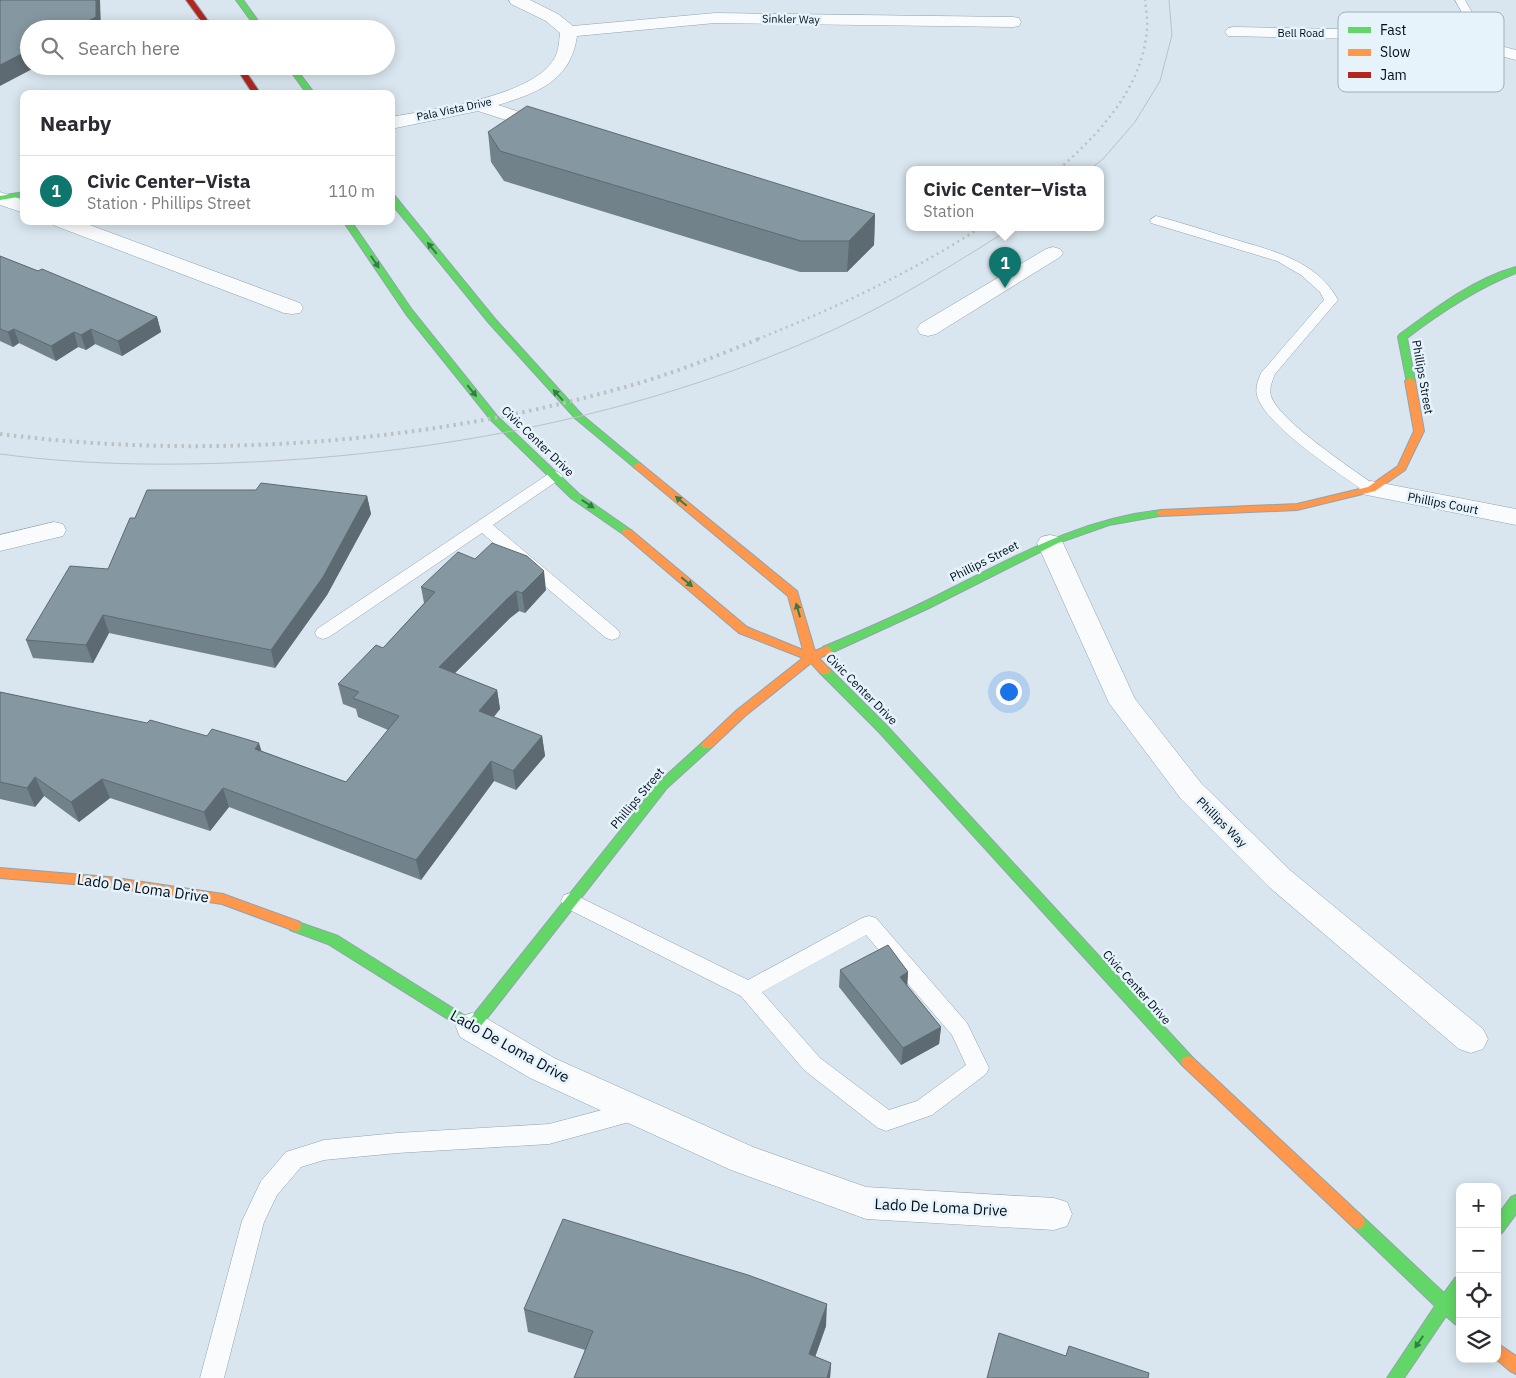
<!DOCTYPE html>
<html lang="en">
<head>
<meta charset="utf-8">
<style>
	:root { --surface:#fff; --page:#f7f7f7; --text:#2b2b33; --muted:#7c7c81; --line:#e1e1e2; --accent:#0f766e }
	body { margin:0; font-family:"IBM Plex Sans",sans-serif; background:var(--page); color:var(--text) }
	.controls { position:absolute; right:15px; bottom:15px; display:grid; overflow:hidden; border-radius:10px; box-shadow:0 2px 12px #0003 }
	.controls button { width:45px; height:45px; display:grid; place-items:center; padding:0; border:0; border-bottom:1px solid var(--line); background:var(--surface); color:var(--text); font:25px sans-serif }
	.you { position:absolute; left:1008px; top:691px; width:18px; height:18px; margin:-12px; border:4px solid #fff; border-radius:50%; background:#1a73e8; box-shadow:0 0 0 8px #1a73e833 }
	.badge { display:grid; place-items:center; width:32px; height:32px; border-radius:50%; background:var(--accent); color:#fff; font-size:16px; font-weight:700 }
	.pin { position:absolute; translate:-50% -41px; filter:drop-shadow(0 1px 2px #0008) }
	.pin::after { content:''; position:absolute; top:26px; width:18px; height:15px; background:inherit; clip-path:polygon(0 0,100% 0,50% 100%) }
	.popup { position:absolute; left:906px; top:166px; width:198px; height:65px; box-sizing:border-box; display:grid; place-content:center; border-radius:10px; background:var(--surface); filter:drop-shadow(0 1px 4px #0005); font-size:16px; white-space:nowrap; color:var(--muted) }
	.popup b { font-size:19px; color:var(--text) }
	.popup::after { content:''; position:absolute; left:50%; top:100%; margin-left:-10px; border:10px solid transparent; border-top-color:var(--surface) }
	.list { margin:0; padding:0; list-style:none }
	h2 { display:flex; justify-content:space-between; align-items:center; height:65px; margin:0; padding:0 20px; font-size:21px }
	h2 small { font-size:16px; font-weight:400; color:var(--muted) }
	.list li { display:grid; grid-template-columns:32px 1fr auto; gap:15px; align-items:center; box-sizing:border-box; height:70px; padding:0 20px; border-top:1px solid var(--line) }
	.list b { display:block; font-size:19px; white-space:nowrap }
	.list p { margin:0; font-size:16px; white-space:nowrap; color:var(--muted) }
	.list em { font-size:16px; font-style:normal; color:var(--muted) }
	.icon { flex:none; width:28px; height:28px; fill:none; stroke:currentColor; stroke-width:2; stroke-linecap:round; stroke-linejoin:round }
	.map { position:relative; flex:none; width:1516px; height:1378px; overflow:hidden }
	.search { position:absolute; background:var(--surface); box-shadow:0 2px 12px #0003; left:20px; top:20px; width:375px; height:55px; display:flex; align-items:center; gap:12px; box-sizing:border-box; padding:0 18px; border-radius:28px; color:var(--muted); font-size:19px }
	.panel { position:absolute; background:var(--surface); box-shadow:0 2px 12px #0003; left:20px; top:90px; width:375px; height:135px; border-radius:10px }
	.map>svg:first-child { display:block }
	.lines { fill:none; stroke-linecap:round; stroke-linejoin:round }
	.lane-casing { stroke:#92a3ae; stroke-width:1 }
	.street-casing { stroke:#92a3ae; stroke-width:1 }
	.fast-casing { stroke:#92a3ae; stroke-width:2 }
	.slow-casing { stroke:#92a3ae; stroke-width:2 }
	.jam-casing { stroke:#92a3ae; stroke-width:2 }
	.lane { fill:#f9fbfd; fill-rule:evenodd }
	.street { fill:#f9fbfd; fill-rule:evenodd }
	.fast { fill:#63d668; fill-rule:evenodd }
	.slow { fill:#ff974d; fill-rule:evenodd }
	.jam { fill:#b3261e; fill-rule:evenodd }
	.tram { stroke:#bcc1c4; stroke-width:1 }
	.rail-far1 { stroke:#bcc1c4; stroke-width:2.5; stroke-dasharray:2 4; stroke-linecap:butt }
	.rail { stroke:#bcc1c4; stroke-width:4; stroke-dasharray:2.5 4.5; stroke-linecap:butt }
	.wall { fill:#72828a }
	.shaded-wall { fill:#5d6a71 }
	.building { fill:#8597a1; stroke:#5d6a71 }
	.oneway { fill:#367c46 }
	.labels { text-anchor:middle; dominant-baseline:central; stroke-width:5; stroke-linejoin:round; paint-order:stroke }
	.far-street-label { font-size:11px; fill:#000e1c; stroke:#e7f3fb }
	.street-label { font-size:12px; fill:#000e1c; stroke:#e7f3fb }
	.near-street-label { font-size:15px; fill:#000e1c; stroke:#e7f3fb }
	.key { fill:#e7f3fb; stroke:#a2aeb8; stroke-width:1 }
	.key-label { font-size:14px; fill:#000e1c }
</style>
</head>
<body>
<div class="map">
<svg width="1516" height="1378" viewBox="0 0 1516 1378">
	<rect width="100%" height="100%" fill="#d9e6ef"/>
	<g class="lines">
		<g class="lane-casing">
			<path id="lane" d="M1455,0h10l14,25 -3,20h-8l-2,-2 3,-18z
				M205,18l5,3 -1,2 -21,6h-18l1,-2z
				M1156,216c23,6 45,13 67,20 42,13 93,22 115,64l-63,74c-3,7 -6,15 -4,22 8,25 83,74 105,90l3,3 -3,3h-10c-25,-17 -103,-68 -109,-97 -2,-7 1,-15 4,-22l63,-73 -4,-8 -19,-17 -24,-14 -126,-38 -1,-3z
				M555,471l5,2 3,3 -3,3 -67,46 125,105 2,4 -2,4 -6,2 -6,-2 -124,-105 -153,104 -6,2 -6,-2 -2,-4 2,-4 233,-156z
				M571,893l177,87 114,-62 7,-2 7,2 91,105 22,45 -3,6 -54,41 -46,16 -8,-3 -74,-58 -63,-74 -177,-89 -3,-6 3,-6zM866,935l86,100 14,30 -49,36 -28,9 -69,-52 -58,-66z
				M636,1101l8,3 3,7 -3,7 -95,26 -152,9 -73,7 -23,7 -24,28 -13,27 -40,156h-24l42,-157 19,-40 25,-29 38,-12 73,-7 152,-9z"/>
		</g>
		<g class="street-casing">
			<path id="street" d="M509,0h21l28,14 15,12 142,-13 298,4 6,1 2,4 -2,4 -6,1 -298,-4 -138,13c-6,45 -40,57 -79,69l56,18 2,4 -2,4 -7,2 -7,-2 -62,-20 -87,18v-12c42,-8 141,-20 163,-58 5,-8 5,-18 6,-26l-14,-12 -35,-17z
				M1234,27l209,4 73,19v10l-73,-19 -215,-5 -3,-4 3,-4z
				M0,192l24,8v13l-24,-8z
				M50,221h29l221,82 3,5 -3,5 -8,1 -8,-1 -231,-88z
				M1053,247l7,2 3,4 -3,4 -124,77 -8,2 -8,-2 -3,-5 3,-5 126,-75z
				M1371,481l145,28v16l-154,-31 -3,-5 3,-5z
				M54,522l9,2 3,6 -3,6 -63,15v-16z
				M1050,535l9,2 4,6 72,156 66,84 90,88 192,158 5,10 -5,10 -12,4 -12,-4 -190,-162 -88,-88 -72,-96 -72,-160 4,-6z
				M472,1013l12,4 70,41 199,89 113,40 188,11 13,4 5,12 -5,12 -13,4 -188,-11 -135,-49 -201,-92 -70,-41 -4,-10 4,-10z"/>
		</g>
		<g class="fast-casing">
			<path id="fast" d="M236,0h7l21,29h-7z
				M287,66h7l21,28h-8z
				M24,192v4l-24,4v-4z
				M391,195h3l101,124 87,96 59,49 2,2 -2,2h-6l-59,-49 -87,-96 -98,-120z
				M343,221h8l61,89 85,106 82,78 52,36 1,2 -1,2h-8l-52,-36 -80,-78 -85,-106z
				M1516,267v6c-40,16 -75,39 -109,65l8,43 -5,3 -3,-1 -9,-46 1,-2c35,-26 74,-56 117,-68z
				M1161,510l4,1 1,2 -1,2 -56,10 -51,18 -131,66 -96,44h-8l-1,-3 1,-3c43,-18 87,-37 129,-59 70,-35 129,-69 209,-78z
				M825,667l4,1 58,58 306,332 2,4 -2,4 -5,2 -5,-2 -304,-334 -58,-58 -2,-3 2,-3z
				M707,741l4,1 2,3 -2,3 -44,40 -190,243 -5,2 -5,-2 -139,-87 -38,-14 -1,-4 1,-4 5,-1 43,15 132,83 189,-237 44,-40z
				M1516,1195v19l-14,19 -5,2v-19l14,-19z
				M1358,1215l5,2 81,76 11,-15 5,-2v20l-5,8 5,4v18l-5,-2 -9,-8 -42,62h-17l48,-72 -82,-79 -2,-5 2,-5z"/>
		</g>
		<g class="slow-casing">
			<path id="slow" d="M1410,378l5,3 9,50 -19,39 -30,21 -78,19 -136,6 -5,-3 5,-3 136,-6 71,-17 30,-21 16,-35 -9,-50z
				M638,463l3,1 156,127 18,60 12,-5 5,4 -1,3 -12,5 12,13 -2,3h-8l-10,-11 -66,53 -34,32h-8l-2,-3 2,-3 34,-32 66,-52 -64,-25 -116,-99 -1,-2 1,-2h8l116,97 56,23 -15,-54 -153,-128 -2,-2z
				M0,868l109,9 114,17 77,28 1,4 -1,4 -5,1 -73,-27 -113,-17 -109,-9z
				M1188,1056l5,2 170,159 2,5 -2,5 -5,2 -5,-2 -170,-161 -2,-4 2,-4z
				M1497,1343l19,13v18l-6,-3 -14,-12z"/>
		</g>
		<g class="jam-casing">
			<path id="jam" d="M186,0h7l21,29h-7z
				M235,66h7l19,28h-8z"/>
		</g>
		<use href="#lane" class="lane"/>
		<use href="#street" class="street"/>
		<use href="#fast" class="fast"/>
		<use href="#slow" class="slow"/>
		<use href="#jam" class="jam"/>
		<path class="tram" d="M1090,169l13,-10 32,-37 25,-41 12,-46 -3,-35
			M0,454c90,12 180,12 271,7 192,-11 386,-51 562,-131 63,-29 121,-66 180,-103"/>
		<path class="rail-far1" d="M1059,169c41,-36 83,-81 88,-139 1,-10 -1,-20 -2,-30
			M758,339c77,-31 153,-66 223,-112"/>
		<path class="rail" d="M0,434c203,26 421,10 618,-45 49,-13 96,-32 143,-51"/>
	</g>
	<path class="wall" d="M488,132l387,82 -1,31 -27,27h-47l-296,-91 -13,-19z
		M0,256l157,61 4,15 -39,24 -27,-12 -9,6 -8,-3 -22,14 -37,-18 -6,4 -13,-6z
		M367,496l4,18 -44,81 -52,73 -166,-35 -16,30 -60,-5 -7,-18 82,-71 27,-51z
		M421,587l125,3 -21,23 -6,-2 -9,7 -55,55 42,17 3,19 -6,8 48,19 3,20 -29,34 -22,-9 -73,99 -192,-73 -19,24 -100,-33 -31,24 -35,-26 -9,11 -35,-8v-107l262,59 84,31 42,-52 -30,-13 -2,-8 -13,-5 -5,-20 45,-36 41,-45z
		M840,970l68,2 -1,13 34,42 -2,17 -38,21 -62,-78z
		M524,1309l302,17 -11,31 16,6 -1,15h-256l11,-28 -57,-18z"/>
	<path class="shaded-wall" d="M96,0h4l1,29h-29z
		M29,50v16h9l-38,20v-21z
		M875,214l-1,31 -27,27 2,-31z
		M157,317l4,15 -39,24 -4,-15z
		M14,329l5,14 -6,4 -5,-15z
		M91,329l4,15 -9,6 -5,-15z
		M74,332l4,15 -22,14 -5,-15z
		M367,496l4,18 -44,81 -52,73 -4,-18z
		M544,571l2,19 -21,23 -3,-20z
		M516,591l3,20 -9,7 -68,68 -3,-19 68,-68z
		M103,615l6,18 -16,30 -7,-18z
		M497,690l3,19 -18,21 -3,-19z
		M542,736l3,20 -29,34 -3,-19z
		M259,743l6,19 -10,-13z
		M491,761l3,20 -73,99 -5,-20z
		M35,777l9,19 -9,11 -8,-19z
		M102,779l8,19 -31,24 -8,-20z
		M223,788l6,19 -19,24 -6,-19z
		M908,972l-1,18 -7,-13z
		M941,1027l-2,17 -38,21 2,-17z
		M827,1304l-1,22 -18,51 1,-23z
		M831,1363l-1,15h-3z"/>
	<path class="building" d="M0,0h96v17l-24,12h-43v21l-29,15z
		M527,106l348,108 -26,27h-48l-301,-90 -12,-19z
		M0,256l38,15 4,-2 115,48 -39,24 -27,-12 -10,6 -7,-3 -23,14 -37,-17 -6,3 -8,-3z
		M261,483l106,13 -44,81 -52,73 -168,-35 -17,30 -60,-5 44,-74 38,3 22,-51h5l12,-28h109z
		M492,543l35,13 17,15 -22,22 -6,-2 -9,8 -68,68 58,23 -18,21 63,25 -29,35 -22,-10 -75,99 -193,-72 -19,24 -102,-33 -31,23 -36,-25 -8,11 -27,-6v-90l147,31 3,-3 57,16 5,-7 47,14 -4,6 91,33 53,-66 -46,-18 6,-6 -21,-8 38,-39 7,3 52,-56 -14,-5 37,-35 17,7z
		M888,945l20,27 -8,5 41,50 -38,21 -63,-78z
		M563,1219l185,56 79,29 -18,50 22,9 -4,15h-253l19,-47 -69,-22z
		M999,1333l67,23 3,-10 80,27 -1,5h-161z"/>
	<defs><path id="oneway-solid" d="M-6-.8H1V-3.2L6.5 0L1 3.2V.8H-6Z" transform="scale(1.25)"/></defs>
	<g class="oneway">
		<use href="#oneway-solid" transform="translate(432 248) rotate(-129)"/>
		<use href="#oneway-solid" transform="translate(375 262) rotate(56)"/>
		<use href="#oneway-solid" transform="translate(472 391) rotate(51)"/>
		<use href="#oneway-solid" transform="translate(558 395) rotate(-132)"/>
		<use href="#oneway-solid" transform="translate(681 501) rotate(-140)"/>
		<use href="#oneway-solid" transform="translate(588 504) rotate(33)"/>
		<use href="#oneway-solid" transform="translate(687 582) rotate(40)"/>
		<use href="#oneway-solid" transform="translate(798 610) rotate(-106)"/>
		<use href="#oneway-solid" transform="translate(1419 1342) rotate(124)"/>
	</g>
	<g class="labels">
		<g class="far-street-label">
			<text transform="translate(791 19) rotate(1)">Sinkler Way</text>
			<text x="1301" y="33">Bell Road</text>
			<text transform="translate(454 109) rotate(-12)">Pala Vista Drive</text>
		</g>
		<g class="street-label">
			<text transform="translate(1423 377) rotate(80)">Phillips Street</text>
			<text transform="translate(538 441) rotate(44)">Civic Center Drive</text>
			<text transform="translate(1443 503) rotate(11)">Phillips Court</text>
			<text transform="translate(984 561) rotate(-27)">Phillips Street</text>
			<text transform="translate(862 689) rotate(45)">Civic Center Drive</text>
			<text transform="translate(637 798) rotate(-50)">Phillips Street</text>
			<text transform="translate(1222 822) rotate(45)">Phillips Way</text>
			<text transform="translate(1137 987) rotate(48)">Civic Center Drive</text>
		</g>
		<g class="near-street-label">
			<text transform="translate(143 888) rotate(8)">Lado De Loma Drive</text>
			<text transform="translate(510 1046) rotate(29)">Lado De Loma Drive</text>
			<text transform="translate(941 1207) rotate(3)">Lado De Loma Drive</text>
		</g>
	</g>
	<rect x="1338" y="12" width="166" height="80" rx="8" class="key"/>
	<rect x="1348" y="27" width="23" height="6" fill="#63d668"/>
	<rect x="1348" y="49" width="23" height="7" fill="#ff974d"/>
	<rect x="1348" y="72" width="23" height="6" fill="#b3261e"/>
	<g class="key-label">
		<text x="1380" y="35">Fast</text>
		<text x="1380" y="57">Slow</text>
		<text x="1380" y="80">Jam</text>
	</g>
</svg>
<div class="controls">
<button>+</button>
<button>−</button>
<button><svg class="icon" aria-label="locate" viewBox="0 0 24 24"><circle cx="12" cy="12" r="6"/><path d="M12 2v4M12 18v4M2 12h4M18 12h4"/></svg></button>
<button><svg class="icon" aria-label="layers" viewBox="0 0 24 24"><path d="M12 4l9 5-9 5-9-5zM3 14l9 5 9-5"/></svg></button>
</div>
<div class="you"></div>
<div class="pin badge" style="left:1005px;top:288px">1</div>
<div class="popup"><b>Civic Center–Vista</b>Station</div>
<div class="search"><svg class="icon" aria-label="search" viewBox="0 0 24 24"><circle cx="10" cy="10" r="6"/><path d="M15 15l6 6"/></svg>Search here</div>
<section class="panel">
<h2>Nearby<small></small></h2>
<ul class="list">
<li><span class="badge">1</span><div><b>Civic Center–Vista</b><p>Station · Phillips Street</p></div><em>110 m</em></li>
</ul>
</section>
</div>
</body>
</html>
